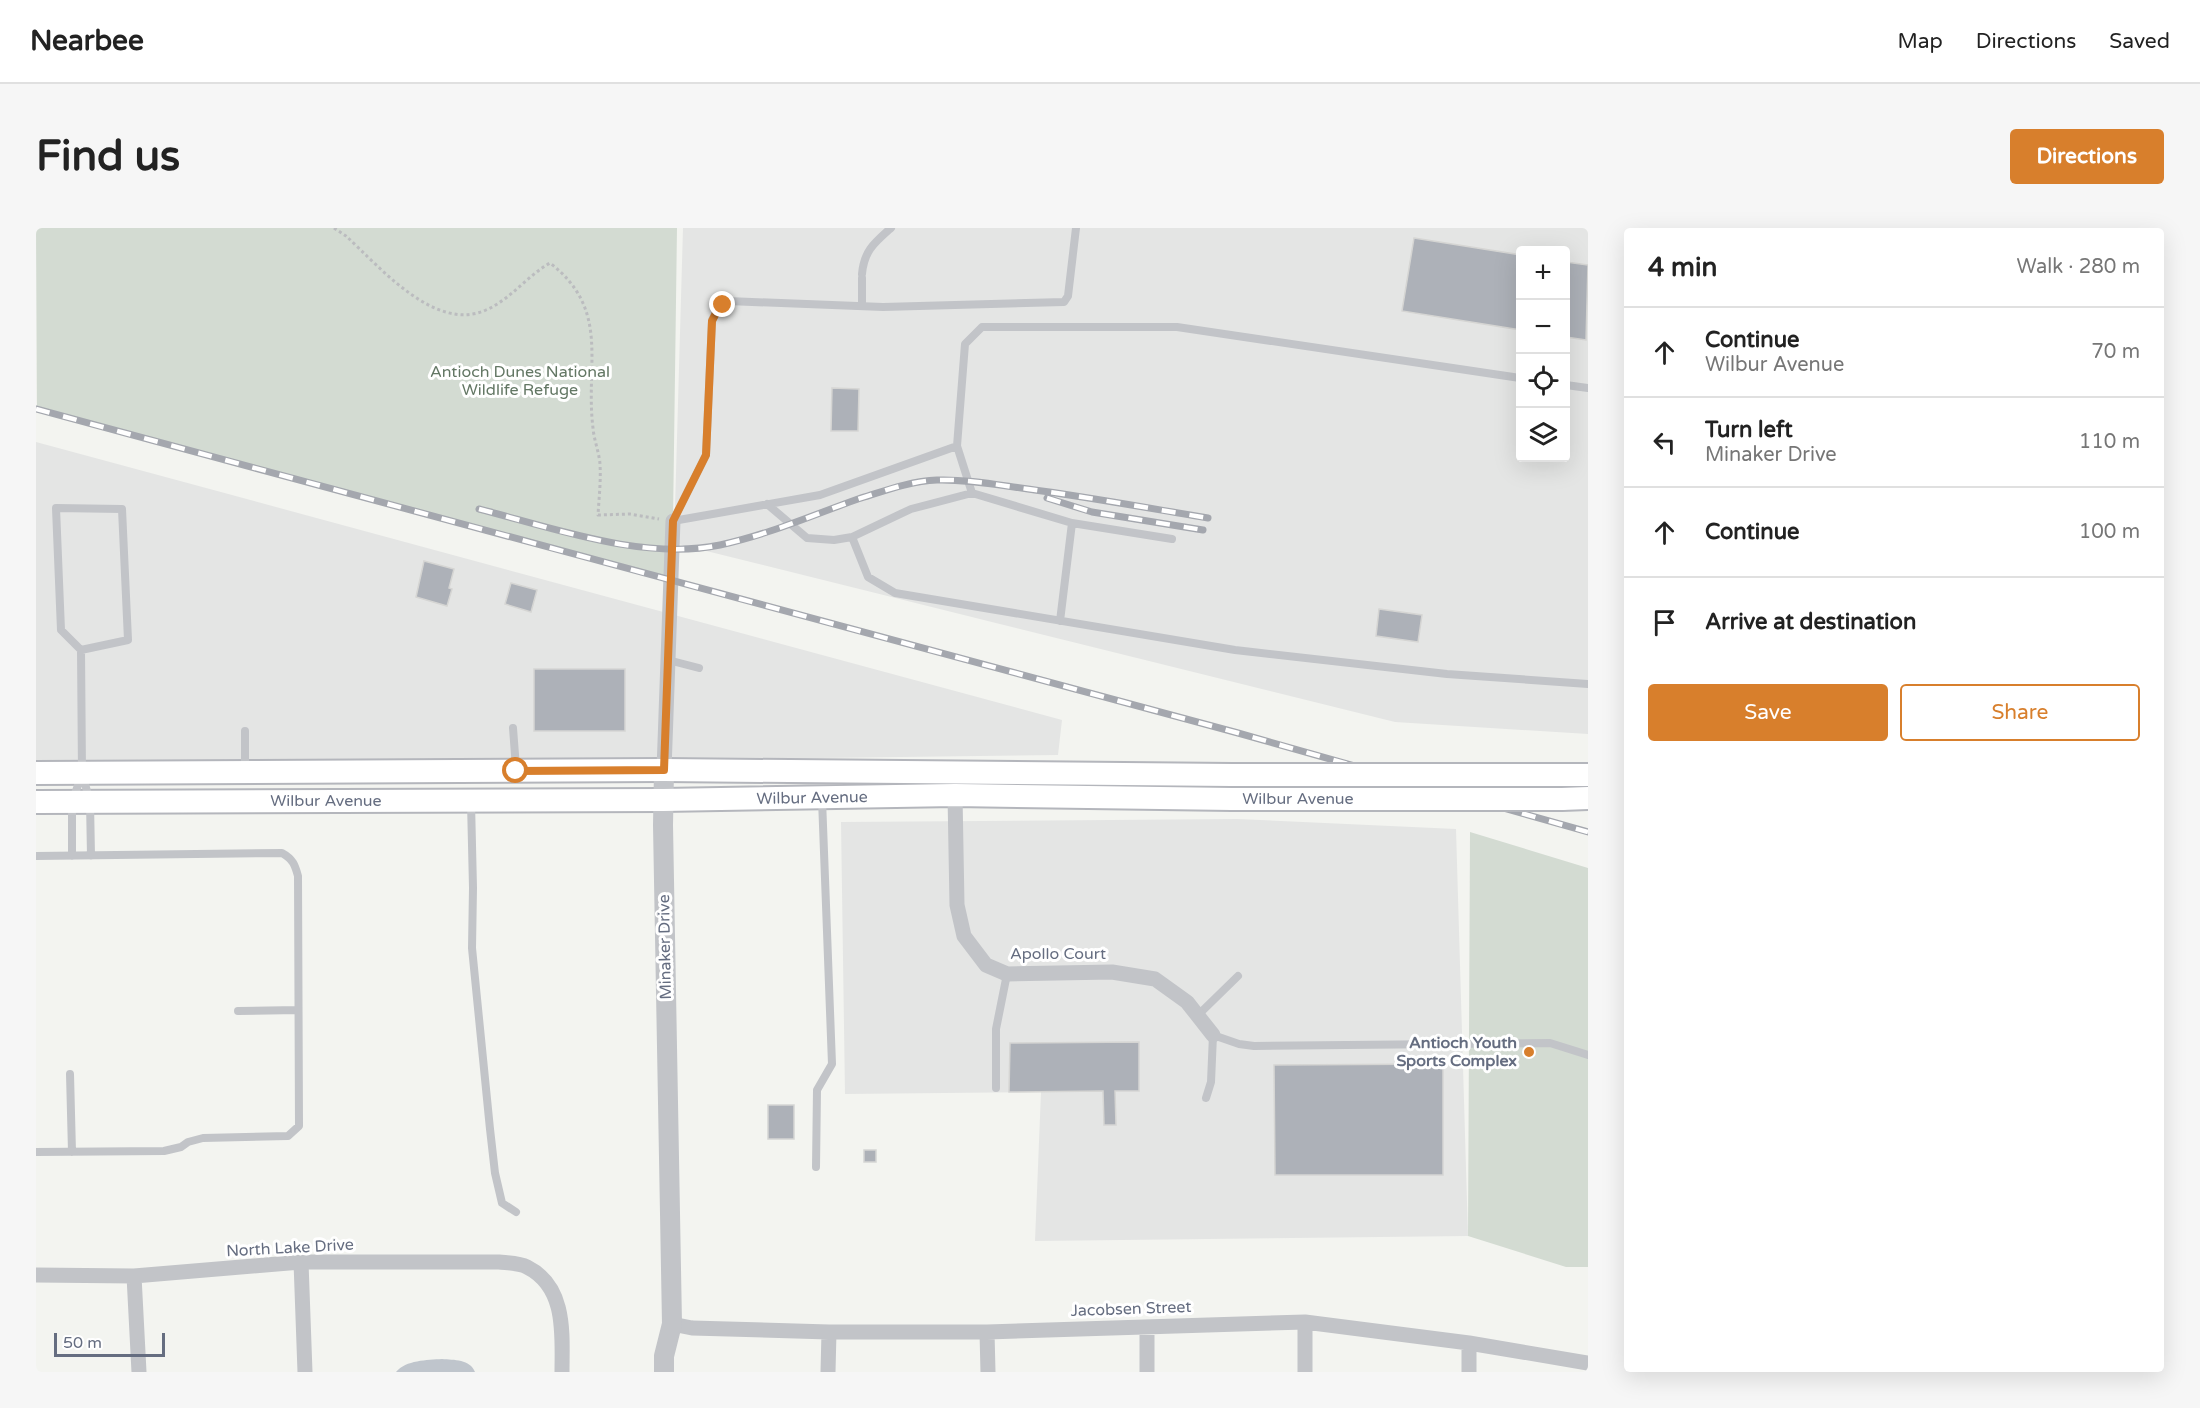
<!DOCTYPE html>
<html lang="en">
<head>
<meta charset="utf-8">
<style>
	:root { --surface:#fff; --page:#f6f6f6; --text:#222; --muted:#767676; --line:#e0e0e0; --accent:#d87f2c }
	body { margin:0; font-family:"Varela Round",sans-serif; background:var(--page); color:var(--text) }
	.controls { position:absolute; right:18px; top:18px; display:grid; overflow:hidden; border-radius:6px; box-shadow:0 6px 24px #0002 }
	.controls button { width:54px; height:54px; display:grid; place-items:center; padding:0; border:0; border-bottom:2px solid var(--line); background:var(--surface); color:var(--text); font:30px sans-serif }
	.scale { position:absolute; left:18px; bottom:15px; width:111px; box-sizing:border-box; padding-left:6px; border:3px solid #656d80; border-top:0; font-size:16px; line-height:21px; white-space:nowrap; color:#656d80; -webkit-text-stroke:4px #fff; paint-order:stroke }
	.stop { position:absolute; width:18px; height:18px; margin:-14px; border:4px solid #d87f2c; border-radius:50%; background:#fff }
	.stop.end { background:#d87f2c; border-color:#fff; box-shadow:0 2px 6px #0008 }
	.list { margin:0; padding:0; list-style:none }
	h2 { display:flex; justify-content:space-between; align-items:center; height:78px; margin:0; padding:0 24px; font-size:26px }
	h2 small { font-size:20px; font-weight:400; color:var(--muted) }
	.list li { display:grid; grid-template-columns:39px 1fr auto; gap:18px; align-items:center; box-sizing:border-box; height:90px; padding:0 24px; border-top:2px solid var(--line) }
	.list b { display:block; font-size:22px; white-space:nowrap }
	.list p { margin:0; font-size:20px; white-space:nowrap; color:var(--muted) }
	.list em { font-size:20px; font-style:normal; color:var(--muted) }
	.actions { display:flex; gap:12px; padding:18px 24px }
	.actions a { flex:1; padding:14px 0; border:2px solid var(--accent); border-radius:6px; text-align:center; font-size:21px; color:var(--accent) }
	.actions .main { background:var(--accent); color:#fff }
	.icon { flex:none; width:33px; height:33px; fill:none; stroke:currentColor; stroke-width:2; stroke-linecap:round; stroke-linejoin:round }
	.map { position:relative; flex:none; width:1552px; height:1144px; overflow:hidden; border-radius:6px }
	header { display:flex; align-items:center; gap:36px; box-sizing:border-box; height:84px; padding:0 30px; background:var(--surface); border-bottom:2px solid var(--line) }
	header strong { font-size:28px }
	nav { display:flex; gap:33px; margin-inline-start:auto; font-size:21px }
	.intro { display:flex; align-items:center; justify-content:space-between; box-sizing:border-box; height:144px; padding:0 36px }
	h1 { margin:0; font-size:42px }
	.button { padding:15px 27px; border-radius:6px; background:var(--accent); color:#fff; font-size:21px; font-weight:700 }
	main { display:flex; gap:36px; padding:0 36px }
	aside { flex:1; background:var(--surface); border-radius:6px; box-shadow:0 6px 24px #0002 }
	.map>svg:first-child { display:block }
	.built { fill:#e4e5e4; fill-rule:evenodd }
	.green { fill:#d3dbd2 }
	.water { fill:#bfc5cc }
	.building { fill:#adb1b8; stroke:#d5d5d3; stroke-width:1.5 }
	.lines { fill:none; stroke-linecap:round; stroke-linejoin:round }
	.secondary-casing { stroke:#b4b6bc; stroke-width:26 }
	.path { stroke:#bbbcbf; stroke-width:3; stroke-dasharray:3 3; stroke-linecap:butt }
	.service { stroke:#c2c4c8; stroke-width:8 }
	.minor { stroke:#c2c4c8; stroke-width:15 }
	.tertiary { stroke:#c2c4c8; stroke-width:20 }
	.secondary { stroke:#fff; stroke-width:22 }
	.rail-casing { stroke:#a4a7ae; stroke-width:7 }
	.rail { stroke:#fff; stroke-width:4.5; stroke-dasharray:14; stroke-linecap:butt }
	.secondary-bridge-casing { stroke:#b4b6bc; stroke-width:26; stroke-linecap:butt }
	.secondary-bridge { stroke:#fff; stroke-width:22 }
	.route { stroke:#d87f2c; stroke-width:8 }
	.poi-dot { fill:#d87f2c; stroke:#fff; stroke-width:2 }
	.labels { text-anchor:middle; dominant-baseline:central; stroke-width:6; stroke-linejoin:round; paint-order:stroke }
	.park-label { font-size:16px; fill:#637764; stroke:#fff }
	.street-label { font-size:16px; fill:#656d80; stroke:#fff }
	.poi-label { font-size:16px; font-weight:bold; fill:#656d80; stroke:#fff; text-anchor:end }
</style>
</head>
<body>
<header>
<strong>Nearbee</strong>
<nav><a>Map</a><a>Directions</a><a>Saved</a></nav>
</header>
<div class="intro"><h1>Find us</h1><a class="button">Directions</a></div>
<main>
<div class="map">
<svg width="1552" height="1144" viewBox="0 0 1552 1144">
	<rect width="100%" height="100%" fill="#f3f4f0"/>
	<path class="built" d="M647,0h905v506l-193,-12 -721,-179zM1484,22h46v208h-46z
		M0,214l1026,278 -4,35 -851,11 -171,-1z
		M1201,591l219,10 12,407 -433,5 6,-149 -196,2 -4,-272z"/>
	<path class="green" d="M0,0h641l-4,293 -4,59 -632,-171z
		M1434,604l118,36v399h-22l-98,-31z"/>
	<path class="water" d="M406,1131c12,1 28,0 33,13h-79c10,-12 31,-12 46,-13z"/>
	<path class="building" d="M1378,10l107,17v75l-119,-19z
		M1530,34l22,3 -2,75 -20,-3z
		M796,160l27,1 -1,42h-27z
		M388,333l30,8 -5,19 3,1 -5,17 -31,-9z
		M475,355l26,7 -6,22 -26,-8z
		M1343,381l43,6 -4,27 -42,-6z
		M498,441h91v62h-91z
		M1103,814v49h-24l1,34h-12l-1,-34 -94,1 1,-49z
		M1407,836v111h-168l-1,-110z
		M732,877h26v34h-26z
		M828,922h12v12h-12z"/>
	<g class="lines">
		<g class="secondary-casing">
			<path id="secondary" d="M0,545l628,-3 568,5
				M1526,547h26
				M1526,571l26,-1
				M0,574l627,-2 292,-5 277,4"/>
		</g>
		<path class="path" d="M298,0l12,8c34,31 89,97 140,74 25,-11 41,-34 64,-47 61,47 35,101 43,165 1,12 6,24 7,36 1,17 -1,34 -2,51l32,-1 29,5"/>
		<path class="service" d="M826,46c2,-23 12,-31 29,-46
			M826,50v28
			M1530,157l22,3
			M921,218l15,47 100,30 -12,98
			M731,276l40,34 27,2 18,-3 59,-28 61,-16
			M637,293l147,-26 137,-49 8,-102 17,-17h195l343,51
			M637,293l33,-66 6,-135 5,-9 11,-10 155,6 181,-5 4,-6 8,-68
			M1036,295l100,16
			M816,309l16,40 27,16 340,57 212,24 141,10
			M45,422l47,-10 -6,-131 -66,-1 5,122 20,20 1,123 8,29 1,54
			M632,432l31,8
			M477,500l3,40
			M209,503v40
			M435,574l2,86 -1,60 18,181 5,44 7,30 14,9
			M0,628l246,-3c11,6 13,12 16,23l1,250 -11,10 -85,2 -15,4 -7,5 -17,4 -128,1
			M36,628v-54l10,-28
			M202,783l60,-1
			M1161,788l41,-40
			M34,846l2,78
			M960,860v-59l11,-55
			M1170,870l5,-16 2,-47 26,9 15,2 296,-3 38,12
			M780,939l1,-77 15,-26 -10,-265"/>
		<path class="minor" d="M628,542l9,-249
			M919,567l2,110 7,31 22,29 21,9 105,-2 43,7 32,23 26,33
			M265,1034l4,110
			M0,1047l98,1 167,-14h198c9,1 20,1 28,5 40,20 35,68 35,105
			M98,1048l5,96
			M1269,1094v50
			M636,1096l20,4 137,4h158l318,-10 164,21 119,20
			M1111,1099v45
			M951,1104l1,40
			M792,1144l1,-40
			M1433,1144v-29"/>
		<path class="tertiary" d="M628,542l-1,55 9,499 -8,32v16"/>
		<use href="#secondary" class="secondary"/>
		<g class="rail-casing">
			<path id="rail" d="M0,181l1202,324 350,99
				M1011,270l45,14 111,18
				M443,281c74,19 165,52 241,36 47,-10 93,-30 138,-46 26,-8 52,-18 79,-19 30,-1 61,5 91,9 60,8 120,19 180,29"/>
		</g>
		<use href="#rail" class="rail"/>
		<g class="secondary-bridge-casing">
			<path id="secondary-bridge" d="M1196,547h330
				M1196,571h330"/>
		</g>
		<use href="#secondary-bridge" class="secondary-bridge"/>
	</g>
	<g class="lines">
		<path class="route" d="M480,543l148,-1 9,-249 33,-66 6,-134 5,-10 6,-6"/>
	</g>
	<circle class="poi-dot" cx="1493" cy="824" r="6"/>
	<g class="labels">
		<g class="park-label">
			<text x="484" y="144">Antioch Dunes National<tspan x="484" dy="18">Wildlife Refuge</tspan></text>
		</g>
		<g class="street-label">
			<text transform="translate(776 570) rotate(-1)">Wilbur Avenue</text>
			<text x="1262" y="571">Wilbur Avenue</text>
			<text x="290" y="573">Wilbur Avenue</text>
			<text transform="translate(629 719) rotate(-91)">Minaker Drive</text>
			<text x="1022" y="726">Apollo Court</text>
			<text transform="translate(254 1020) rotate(-3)">North Lake Drive</text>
			<text transform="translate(1095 1081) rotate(-2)">Jacobsen Street</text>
		</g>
		<g class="poi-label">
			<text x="1481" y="815">Antioch Youth<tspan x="1481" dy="18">Sports Complex</tspan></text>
		</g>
	</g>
</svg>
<div class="controls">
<button>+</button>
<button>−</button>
<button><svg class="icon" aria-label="locate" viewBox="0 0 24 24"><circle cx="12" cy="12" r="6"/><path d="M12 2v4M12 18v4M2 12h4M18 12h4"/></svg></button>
<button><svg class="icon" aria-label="layers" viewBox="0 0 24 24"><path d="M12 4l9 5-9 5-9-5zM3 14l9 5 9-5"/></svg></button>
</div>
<div class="scale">50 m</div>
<div class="stop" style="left:480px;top:543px"></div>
<div class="stop end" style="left:687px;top:77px"></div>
</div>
<aside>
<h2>4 min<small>Walk · 280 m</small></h2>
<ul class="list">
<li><svg class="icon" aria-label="ahead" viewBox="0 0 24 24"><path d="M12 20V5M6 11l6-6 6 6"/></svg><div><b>Continue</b><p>Wilbur Avenue</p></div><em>70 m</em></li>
<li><svg class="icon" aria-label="left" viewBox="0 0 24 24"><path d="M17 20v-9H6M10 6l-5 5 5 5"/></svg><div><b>Turn left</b><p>Minaker Drive</p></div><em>110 m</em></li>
<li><svg class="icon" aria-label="ahead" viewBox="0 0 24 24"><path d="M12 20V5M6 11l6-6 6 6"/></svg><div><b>Continue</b></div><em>100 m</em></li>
<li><svg class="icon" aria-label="arrive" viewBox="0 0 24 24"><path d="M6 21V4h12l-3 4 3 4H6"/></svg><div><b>Arrive at destination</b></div></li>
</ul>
<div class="actions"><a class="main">Save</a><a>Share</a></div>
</aside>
</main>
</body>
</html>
